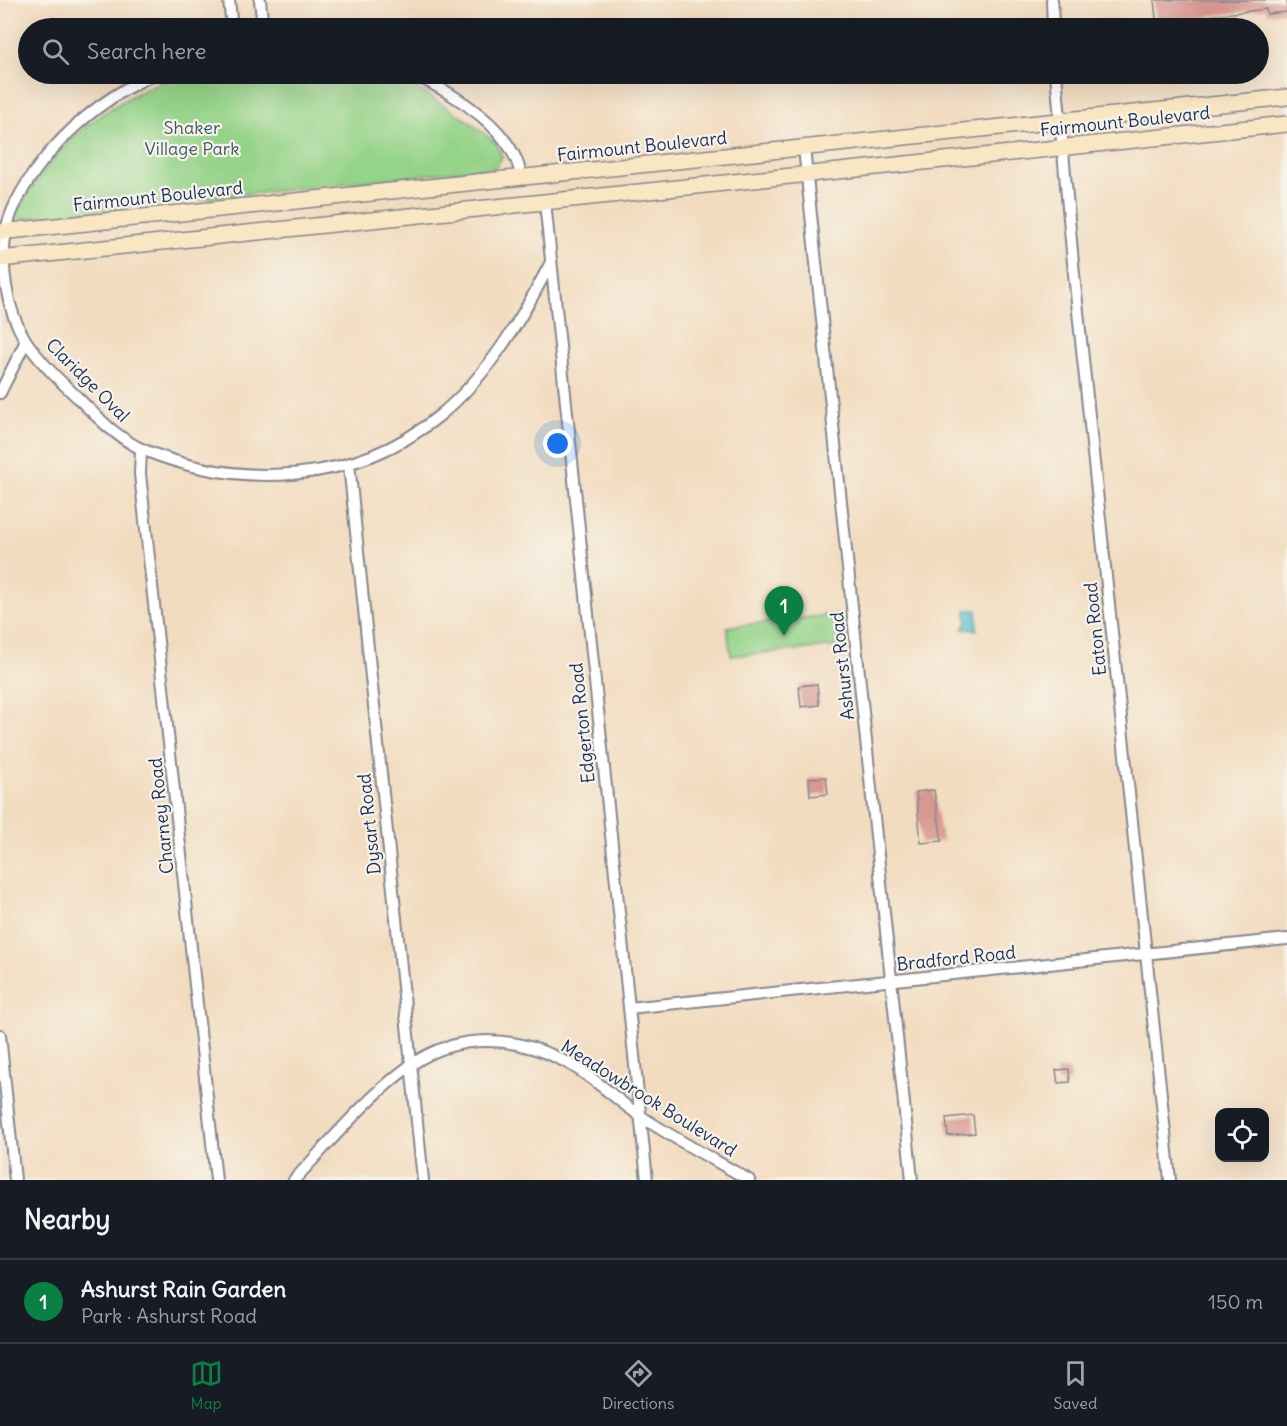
<!DOCTYPE html>
<html lang="en">
<head>
<meta charset="utf-8">
<style>
	:root { --surface:#171b24; --page:#20242c; --text:#f1f3f6; --muted:#9ea1a6; --line:#363941; --accent:#0b8043 }
	body { margin:0; font-family:Delius,sans-serif; background:var(--page); color:var(--text) }
	.controls { position:absolute; right:18px; bottom:18px; display:grid; overflow:hidden; border-radius:12px; box-shadow:0 6px 24px #0002 }
	.controls button { width:54px; height:54px; display:grid; place-items:center; padding:0; border:0; border-bottom:2px solid var(--line); background:var(--surface); color:var(--text); font:30px sans-serif }
	.you { position:absolute; left:558px; top:444px; width:21px; height:21px; margin:-15px; border:4px solid #fff; border-radius:50%; background:#1a73e8; box-shadow:0 0 0 9px #1a73e833 }
	.badge { display:grid; place-items:center; width:39px; height:39px; border-radius:50%; background:var(--accent); color:#fff; font-size:20px; font-weight:700 }
	.pin { position:absolute; translate:-50% -50px; filter:drop-shadow(0 2px 3px #0008) }
	.pin::after { content:''; position:absolute; top:32px; width:21px; height:18px; background:inherit; clip-path:polygon(0 0,100% 0,50% 100%) }
	.list { margin:0; padding:0; list-style:none }
	h2 { display:flex; justify-content:space-between; align-items:center; height:78px; margin:0; padding:0 24px; font-size:26px }
	h2 small { font-size:20px; font-weight:400; color:var(--muted) }
	.list li { display:grid; grid-template-columns:39px 1fr auto; gap:18px; align-items:center; box-sizing:border-box; height:84px; padding:0 24px; border-top:2px solid var(--line) }
	.list b { display:block; font-size:22px; white-space:nowrap }
	.list p { margin:0; font-size:20px; white-space:nowrap; color:var(--muted) }
	.list em { font-size:20px; font-style:normal; color:var(--muted) }
	.icon { flex:none; width:33px; height:33px; fill:none; stroke:currentColor; stroke-width:2; stroke-linecap:round; stroke-linejoin:round }
	.map { position:relative; flex:none; width:1287px; height:1180px; overflow:hidden }
	.search { position:absolute; background:var(--surface); box-shadow:0 6px 24px #0002; left:18px; right:18px; top:18px; height:66px; display:flex; align-items:center; gap:15px; box-sizing:border-box; padding:0 21px; border-radius:33px; color:var(--muted); font-size:22px }
	.sheet { height:162px; background:var(--surface) }
	nav { display:flex; justify-content:space-around; align-items:center; box-sizing:border-box; height:84px; border-top:2px solid var(--line); background:var(--surface); font-size:16px; color:var(--muted) }
	nav a { display:grid; justify-items:center; gap:3px }
	nav .on { color:var(--accent) }
	.map>svg:first-child { display:block }
	.green { fill:#95d389; stroke:#588174; stroke-width:1.5 }
	.water { fill:#53c0ca; stroke:#377894; stroke-width:1.5 }
	.building { fill:#d79890 }
	.lines { fill:none; stroke-linecap:round; stroke-linejoin:round }
	.street-casing { stroke:#86868e; stroke-width:14 }
	.secondary-casing { stroke:#86868e; stroke-width:18 }
	.street { stroke:#fff; stroke-width:10 }
	.secondary { stroke:#f9e7c3; stroke-width:15 }
	.labels { text-anchor:middle; dominant-baseline:central; stroke-width:4.5; stroke-linejoin:round; paint-order:stroke }
	.street-label { font-size:18px; fill:#1b2f5e; stroke:#f7f3e8 }
	.park-label { font-size:18px; fill:#3a5869; stroke:#f7f3e8 }
</style>
</head>
<body>
<div class="map">
<svg width="1287" height="1180" viewBox="0 0 1287 1180">
	<rect width="100%" height="100%" fill="#f7f3e8"/>
	<filter id="ink" filterUnits="userSpaceOnUse"><feTurbulence type="fractalNoise" baseFrequency=".0167" numOctaves="2"/><feDisplacementMap in="SourceGraphic" scale="12" xChannelSelector="R" yChannelSelector="G"/><feConvolveMatrix kernelMatrix="1 2 1 2 8 2 1 2 1" color-interpolation-filters="sRGB"/></filter>
	<filter id="wash" filterUnits="userSpaceOnUse"><feTurbulence type="fractalNoise" baseFrequency=".008" numOctaves="4" result="noise"/><feDisplacementMap in="SourceGraphic" scale="24" xChannelSelector="R" yChannelSelector="G"/><feGaussianBlur stdDeviation="1.35" result="paint"/><feColorMatrix in="noise" values="0 0 0 0 0 0 0 0 0 0 0 0 0 0 0 0 0 1.4 0 .05"/><feComposite in="paint" operator="in"/></filter>
	<g filter="url(#wash)">
		<rect width="100%" height="100%" fill="#f2dcbf"/>
		<path class="green" d="M183,74h204l10,2 70,44 30,24 5,13 -6,10 -487,53c18,-24 36,-53 56,-74 29,-31 78,-60 118,-72z
			M837,614l4,32 -110,10 -4,-29z"/>
		<path class="water" d="M966,610h11v20l-14,-1 4,-7z"/>
		<g id="blocks">
			<path class="building" d="M1154,0h133v12l-20,2 -1,-5 -58,7v3l-16,2 1,3 -36,4z
				M817,684l2,21 -18,2 -2,-21z
				M826,777l2,17 -18,2 -1,-18z
				M934,790l8,51 -21,2 -5,-51z
				M1069,1069l1,13 -12,1 -2,-13z
				M973,1115l2,18 -27,3 -2,-18z"/>
		</g>
	</g>
	<g filter="url(#ink)">
		<use href="#blocks" fill-opacity="0" stroke="#86868e" stroke-width="1.5"/>
		<g class="lines">
			<g class="street-casing">
				<path id="street" d="M229,0l3,28
					M260,0l3,28
					M1052,0l1,28
					M155,74c-40,18 -75,44 -104,77 -19,22 -38,50 -45,79 -6,36 0,80 20,111 14,21 33,39 51,56 20,20 41,42 67,53 97,40 212,34 295,-34 50,-41 83,-98 112,-154
					M413,74c40,19 103,56 108,104
					M1056,74l18,200 96,906
					M804,148l108,1032
					M545,202l102,978
					M0,393l26,-52
					M141,449l-1,25 76,706
					M349,464l74,716
					M629,1008l658,-69
					M0,1035l15,145
					M294,1180c37,-39 73,-83 117,-115 47,-33 105,-30 155,-3 27,14 48,36 73,53 35,24 74,44 110,65"/>
			</g>
			<g class="secondary-casing">
				<path id="secondary" d="M0,232l1287,-135
					M0,259l1287,-135"/>
			</g>
			<use href="#street" class="street"/>
			<use href="#secondary" class="secondary"/>
		</g>
	</g>
	<g class="labels">
		<g class="street-label">
			<text transform="translate(1125 121) rotate(-6)">Fairmount Boulevard</text>
			<text transform="translate(642 146) rotate(-6)">Fairmount Boulevard</text>
			<text transform="translate(158 196) rotate(-6)">Fairmount Boulevard</text>
			<text transform="translate(88 380) rotate(45)">Claridge Oval</text>
			<text transform="translate(1095 629) rotate(-96)">Eaton Road</text>
			<text transform="translate(842 666) rotate(-96)">Ashurst Road</text>
			<text transform="translate(582 723) rotate(-96)">Edgerton Road</text>
			<text transform="translate(161 816) rotate(-96)">Charney Road</text>
			<text transform="translate(369 824) rotate(-96)">Dysart Road</text>
			<text transform="translate(956 958) rotate(-6)">Bradford Road</text>
			<text transform="translate(649 1098) rotate(32)">Meadowbrook Boulevard</text>
		</g>
		<g class="park-label">
			<text x="192" y="127">Shaker<tspan x="192" dy="21">Village Park</tspan></text>
		</g>
	</g>
</svg>
<div class="controls">
<button><svg class="icon" aria-label="locate" viewBox="0 0 24 24"><circle cx="12" cy="12" r="6"/><path d="M12 2v4M12 18v4M2 12h4M18 12h4"/></svg></button>
</div>
<div class="you"></div>
<div class="pin badge" style="left:784px;top:636px">1</div>
<div class="search"><svg class="icon" aria-label="search" viewBox="0 0 24 24"><circle cx="10" cy="10" r="6"/><path d="M15 15l6 6"/></svg>Search here</div>
</div>
<section class="sheet">
<h2>Nearby<small></small></h2>
<ul class="list">
<li><span class="badge">1</span><div><b>Ashurst Rain Garden</b><p>Park · Ashurst Road</p></div><em>150 m</em></li>
</ul>
</section>
<nav>
<a class="on"><svg class="icon" aria-label="map" viewBox="0 0 24 24"><path d="M3 6l6-2 6 2 6-2v14l-6 2-6-2-6 2zM9 4v14M15 6v14"/></svg>Map</a>
<a><svg class="icon" aria-label="directions" viewBox="0 0 24 24"><path d="M12 3l9 9-9 9-9-9zM9 14v-3h6M13 9l2 2-2 2"/></svg>Directions</a>
<a><svg class="icon" aria-label="saved" viewBox="0 0 24 24"><path d="M7 4h10v16l-5-4-5 4z"/></svg>Saved</a>
</nav>
</body>
</html>
